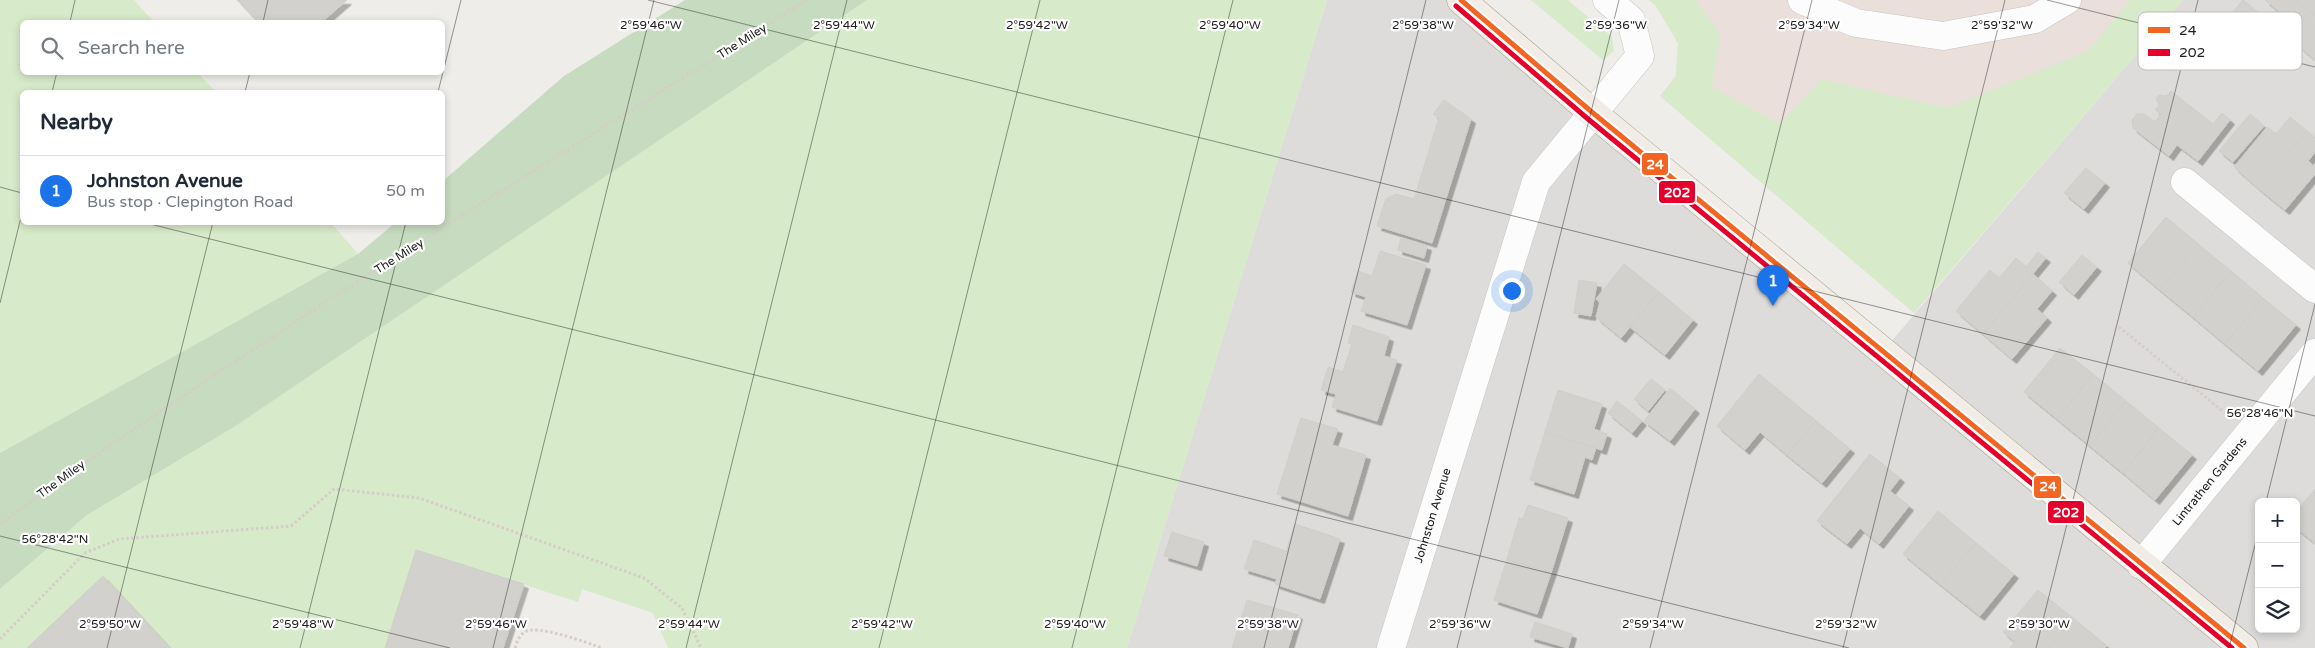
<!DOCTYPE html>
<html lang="en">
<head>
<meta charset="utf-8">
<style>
	:root { --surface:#fff; --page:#f6f6f7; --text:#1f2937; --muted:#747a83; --line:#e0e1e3; --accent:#1a73e8 }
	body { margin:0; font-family:"Varela Round",sans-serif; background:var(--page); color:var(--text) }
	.controls { position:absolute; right:15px; bottom:15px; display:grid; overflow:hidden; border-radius:8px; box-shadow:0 2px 8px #0003 }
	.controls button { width:45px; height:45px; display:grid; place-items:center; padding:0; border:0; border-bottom:1px solid var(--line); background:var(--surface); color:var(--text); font:25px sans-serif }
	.you { position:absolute; left:1511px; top:290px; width:18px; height:18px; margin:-12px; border:4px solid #fff; border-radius:50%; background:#1a73e8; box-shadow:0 0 0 8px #1a73e833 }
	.badge { display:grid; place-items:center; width:32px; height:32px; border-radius:50%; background:var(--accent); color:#fff; font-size:16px; font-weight:700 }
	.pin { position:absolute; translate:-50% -41px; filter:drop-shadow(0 1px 2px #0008) }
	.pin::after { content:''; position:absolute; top:26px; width:18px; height:15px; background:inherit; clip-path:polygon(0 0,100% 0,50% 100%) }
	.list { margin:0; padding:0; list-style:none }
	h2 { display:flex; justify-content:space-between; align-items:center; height:65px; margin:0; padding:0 20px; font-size:21px }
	h2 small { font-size:16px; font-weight:400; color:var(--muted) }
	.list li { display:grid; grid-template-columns:32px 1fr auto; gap:15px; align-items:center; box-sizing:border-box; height:70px; padding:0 20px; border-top:1px solid var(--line) }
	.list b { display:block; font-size:19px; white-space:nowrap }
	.list p { margin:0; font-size:16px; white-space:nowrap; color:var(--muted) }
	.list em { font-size:16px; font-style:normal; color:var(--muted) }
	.icon { flex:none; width:28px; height:28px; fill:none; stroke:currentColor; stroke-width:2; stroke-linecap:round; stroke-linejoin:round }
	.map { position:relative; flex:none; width:2315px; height:648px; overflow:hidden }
	.search { position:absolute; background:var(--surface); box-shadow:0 2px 8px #0003; left:20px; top:20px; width:425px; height:55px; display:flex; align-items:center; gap:12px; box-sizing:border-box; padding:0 18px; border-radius:8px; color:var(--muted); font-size:19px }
	.panel { position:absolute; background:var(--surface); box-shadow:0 2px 8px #0003; left:20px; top:90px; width:425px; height:135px; border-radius:8px }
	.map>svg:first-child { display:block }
	.residential { fill:#dddcda; fill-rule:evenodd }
	.commercial { fill:#ebdfdb }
	.grass { fill:#d7eac9 }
	.forest { fill:#c6dbbf }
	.building { fill:#d2d1ce; stroke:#d1ceca; filter:url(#shadow) }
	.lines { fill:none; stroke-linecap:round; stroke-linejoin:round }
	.minor-casing { stroke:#c5c5c3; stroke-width:29 }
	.major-casing { stroke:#a49d86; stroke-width:29 }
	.path { stroke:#d7ccc9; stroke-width:3; stroke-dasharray:2.5 2.5; stroke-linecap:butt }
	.minor { stroke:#fcfcfc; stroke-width:28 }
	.major { stroke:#f1ede6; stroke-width:28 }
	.bus-1-casing { stroke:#fff; stroke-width:9 }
	.bus-2-casing { stroke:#fff; stroke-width:9 }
	.bus-1 { stroke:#f26522; stroke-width:5 }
	.bus-2 { stroke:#e4002b; stroke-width:5 }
	.ticks { fill:none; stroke:#202020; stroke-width:1; stroke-opacity:0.45 }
	.labels { text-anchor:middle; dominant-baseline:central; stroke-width:4.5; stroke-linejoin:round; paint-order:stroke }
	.street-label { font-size:12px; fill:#202020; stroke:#fff }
	.key { fill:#fff; stroke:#bcbcbc; stroke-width:1 }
	.key-label { font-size:14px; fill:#202020 }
	.ticks-label { font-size:12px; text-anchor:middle; fill:#202020; stroke:#fff; stroke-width:4.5; stroke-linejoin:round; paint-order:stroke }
	.line-badge { stroke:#fff; stroke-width:2 }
	.badge-label { font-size:14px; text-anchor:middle; font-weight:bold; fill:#fff }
</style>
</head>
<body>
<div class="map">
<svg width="2315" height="648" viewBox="0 0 2315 648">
	<defs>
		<filter id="shadow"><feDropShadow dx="4.5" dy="4.5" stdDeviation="0" flood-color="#0004"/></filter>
	</defs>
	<rect width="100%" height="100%" fill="#eeede9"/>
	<path class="residential" d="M1327,0h134l422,351 300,-351h132v648h-1188zM2259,502h37v127h-37z"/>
	<path class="commercial" d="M1649,0h534l-269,313 -254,-217 16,-20 2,-33 -22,-37z"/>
	<path class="grass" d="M0,0h134l20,22h-132v50l176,1 18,19h-194v130l309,1 27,31 -358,199z
		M867,0h460l-200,648h-459l-15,-35 -71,-24 -4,13 -162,-52 -31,98h-215l-67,-72 -76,72h-27v-59l87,-74 147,-88z
		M1531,0h37l44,37 2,14 -11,9z
		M1649,0h47l24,34 -8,53 68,37 41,-45 127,29 140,-57 42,-51h53l-269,313 -254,-217 16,-20 2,-33 -22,-37z"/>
	<path class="forest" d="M685,0h182l-633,427 -147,88 -87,74v-136l358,-199 37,-31 47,-1 1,-41 121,-105z"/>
	<path class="building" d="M237,0h110l-25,22h-64z
		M2243,0l26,21 -11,13 -26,-21z
		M2265,0h31l19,16v44l-22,-19 9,-11z
		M2298,0h17v16l-18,-15z
		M2171,91l42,33 9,-11 8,7 -32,41 -21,-16 -8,11 -36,-28 -1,-8 5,-6h7l11,8 6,-8 -6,-4 4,-5 -3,-6 3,-4 7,1z
		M1444,100l27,19 -39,124 -55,-17 9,-27 10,-5 18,5 25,-81 -6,-4z
		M2250,114l14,12 -31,36 -14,-11z
		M2290,117l17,14 -48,58 -25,-22 33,-40 9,7z
		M2307,131l8,7v14l-7,9 7,6v7l-30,36 -26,-21z
		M2086,168l19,15 -21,26 -20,-16z
		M2166,217l32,27 -38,46 -32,-27z
		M1401,238l26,8 -3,12 -26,-8z
		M2198,244l33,27 -38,46 -33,-27z
		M1380,251l46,14 -19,60 -46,-14 5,-14 -15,-5 7,-21 14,5z
		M2038,252l8,6 -63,76 -27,-23 34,-41 9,8 17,-20 10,9z
		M2082,255l15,12 -23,28 -15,-13z
		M1624,264l35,28 -38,46 -25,-21 4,-14 -4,-4z
		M2231,271l32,27 -38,46 -32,-27z
		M2033,274l19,17 -15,18 10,9 -35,41 -29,-25z
		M1579,280l18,3 -6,33 -17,-3z
		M1659,292l34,28 -28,35 -35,-28z
		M2263,298l33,27 -38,46 -33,-27z
		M1353,325l36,12 -5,19 13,4 -20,61 -45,-14 4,-13 -15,-4 7,-23 15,5 9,-28 -4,-1z
		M2060,348l33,26 -36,45 -33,-27z
		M1759,374l57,47 -29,34 -27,-23 -15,18 -28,-24z
		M2093,374l33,27 -36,45 -33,-27z
		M1651,379l14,11 -17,21 -14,-12z
		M1670,388l25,21 -25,32 -26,-20z
		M1558,390l44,14 -8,25 13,5 -5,16 -57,-18z
		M1617,401l25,20 -10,12 -24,-20z
		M2126,401l33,27 -36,45 -33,-27z
		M1301,418l37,11 -6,16 34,10 -18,61 -71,-22z
		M1816,421l34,28 -28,34 -35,-28z
		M2159,428l33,27 -37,45 -32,-27z
		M1545,432l51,16 -4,12 -7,-3 -11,37 -44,-14z
		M1870,454l30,24 -10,13 19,15 -30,38 -19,-16 -13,16 -30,-23z
		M2315,489v54l-19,-15v-16z
		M1528,505l40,13 -17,55 -44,-14 12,-41 4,1z
		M1938,511l38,32 -35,42 -38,-31z
		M1295,524l45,15 -20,60 -45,-15 2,-5 -33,-10 10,-29 32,11z
		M1172,532l32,10 -7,24 -33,-10z
		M1976,543l38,31 -34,42 -39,-31z
		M416,550l108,34 -21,64h-118z
		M1507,559l44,14 -14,41 -43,-14z
		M103,576l67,72h-143z
		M2038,590l35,28 -25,30h-38l5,-6 -12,-10z
		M1247,600l51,15 -10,33h-56z
		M2073,618l34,28 -2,2h-57z
		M1535,622l37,12 -4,14 -38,-11z"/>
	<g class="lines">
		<g class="minor-casing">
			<g id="minor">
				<path d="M1802,0l54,23 87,13 92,-17 32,-19"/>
				<path d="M2185,182l130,107"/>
				<path id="s1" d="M2141,565l174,-212"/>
				<path id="s2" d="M1391,648l145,-466 104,-126 -9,-36 -24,-20"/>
			</g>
		</g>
		<g class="major-casing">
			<path id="major" d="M1461,0l132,113 651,535"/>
		</g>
		<path class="path" d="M2119,327l105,85
			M0,524c259,-189 536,-352 806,-524
			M0,639l85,-86 34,-14 172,-13 43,-37 85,9 225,80 38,30 19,40
			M515,648c2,-6 4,-13 10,-16 12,-8 63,11 77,16"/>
		<use href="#minor" class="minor"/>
		<use href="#major" class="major"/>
		<g class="bus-1-casing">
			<path id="bus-1" d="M1461,0l132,113 651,535"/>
		</g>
		<g class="bus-2-casing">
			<path id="bus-2" d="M1456,6l132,113 644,529"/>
		</g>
		<use href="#bus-1" class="bus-1"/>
		<use href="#bus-2" class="bus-2"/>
	</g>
	<path class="ticks" d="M648,0l1667,416M2047,0l268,67M70,22l5,-22M263,22l5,-22M52,92l5,-20M245,92l5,-20M438,92l23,-92M0,187l22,6M142,222l1707,426M0,303l22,-90M2266,502l49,-198M0,536l450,112M107,648l106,-426M300,648l106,-426M493,648l161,-648M686,648l161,-648M879,648l161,-648M1072,648l161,-648M1264,648l162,-648M1457,648l162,-648M1650,648l162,-648M1843,648l162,-648M2036,648l162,-648M2229,648l30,-119"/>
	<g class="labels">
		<g class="street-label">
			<text transform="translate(742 41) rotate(-32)">The Miley</text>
			<text transform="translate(399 256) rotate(-32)">The Miley</text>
			<text transform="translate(61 479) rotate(-36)">The Miley</text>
			<text stroke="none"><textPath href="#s1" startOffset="108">Lintrathen Gardens</textPath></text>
			<text stroke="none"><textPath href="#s2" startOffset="139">Johnston Avenue</textPath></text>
		</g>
	</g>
	<rect x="2138" y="12" width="164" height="58" rx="8" class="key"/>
	<rect x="2148" y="27" width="22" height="6" fill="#f26522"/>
	<rect x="2148" y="49" width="22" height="7" fill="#e4002b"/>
	<g class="key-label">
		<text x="2179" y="35">24</text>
		<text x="2179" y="57">202</text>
	</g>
	<g class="ticks-label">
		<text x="651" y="29">2°59'46"W</text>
		<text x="844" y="29">2°59'44"W</text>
		<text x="1037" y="29">2°59'42"W</text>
		<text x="1230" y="29">2°59'40"W</text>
		<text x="1423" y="29">2°59'38"W</text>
		<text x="1616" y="29">2°59'36"W</text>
		<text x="1809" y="29">2°59'34"W</text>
		<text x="2002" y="29">2°59'32"W</text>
		<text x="2260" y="417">56°28'46"N</text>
		<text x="55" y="543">56°28'42"N</text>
		<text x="110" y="628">2°59'50"W</text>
		<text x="303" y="628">2°59'48"W</text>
		<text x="496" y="628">2°59'46"W</text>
		<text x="689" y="628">2°59'44"W</text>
		<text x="882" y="628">2°59'42"W</text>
		<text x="1075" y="628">2°59'40"W</text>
		<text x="1268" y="628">2°59'38"W</text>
		<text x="1460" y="628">2°59'36"W</text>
		<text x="1653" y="628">2°59'34"W</text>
		<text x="1846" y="628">2°59'32"W</text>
		<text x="2039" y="628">2°59'30"W</text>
	</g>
	<g class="line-badge">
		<rect x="1641" y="152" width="28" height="24" rx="5" fill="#f26522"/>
		<rect x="1658" y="180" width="38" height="24" rx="5" fill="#e4002b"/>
		<rect x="2033" y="475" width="29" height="24" rx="5" fill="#f26522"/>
		<rect x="2047" y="500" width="38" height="24" rx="5" fill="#e4002b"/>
	</g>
	<g class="badge-label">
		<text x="1655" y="169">24</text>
		<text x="1677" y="197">202</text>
		<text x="2048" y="491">24</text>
		<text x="2066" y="517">202</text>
	</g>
</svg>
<div class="controls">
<button>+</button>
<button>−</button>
<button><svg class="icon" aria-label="layers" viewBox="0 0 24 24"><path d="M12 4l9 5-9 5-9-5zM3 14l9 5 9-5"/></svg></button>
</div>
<div class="you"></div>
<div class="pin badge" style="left:1773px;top:306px">1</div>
<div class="search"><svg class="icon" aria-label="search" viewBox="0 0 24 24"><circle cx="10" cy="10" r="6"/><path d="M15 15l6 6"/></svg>Search here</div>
<section class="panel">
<h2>Nearby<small></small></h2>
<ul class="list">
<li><span class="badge">1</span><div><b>Johnston Avenue</b><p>Bus stop · Clepington Road</p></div><em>50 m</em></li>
</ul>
</section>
</div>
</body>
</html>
